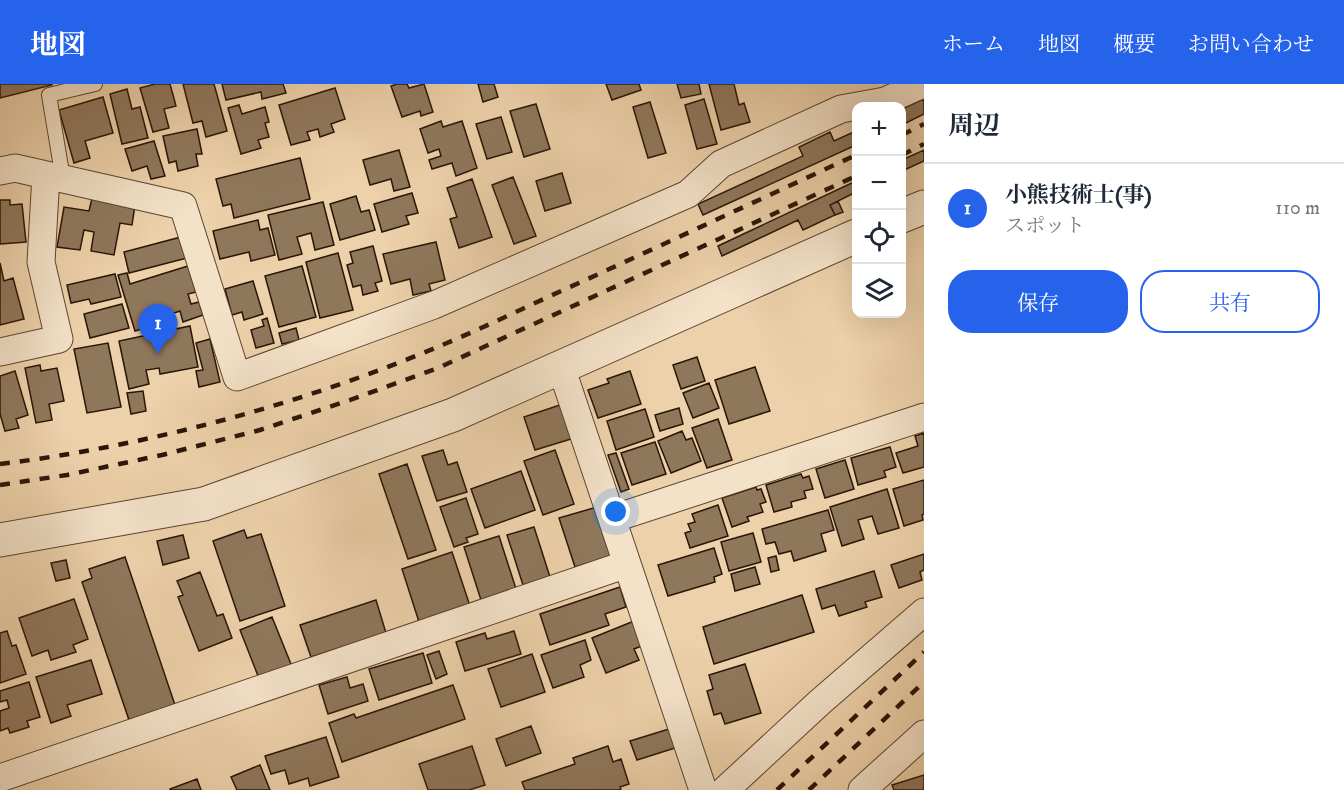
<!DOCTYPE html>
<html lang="ja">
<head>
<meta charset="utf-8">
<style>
	:root { --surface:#fff; --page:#f6f6f7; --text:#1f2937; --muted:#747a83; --line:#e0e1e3; --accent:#2563eb }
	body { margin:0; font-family:"IM FELL DW Pica","Noto Serif JP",serif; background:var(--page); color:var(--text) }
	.controls { position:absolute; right:18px; top:18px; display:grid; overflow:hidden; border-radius:12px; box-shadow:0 6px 24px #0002 }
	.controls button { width:54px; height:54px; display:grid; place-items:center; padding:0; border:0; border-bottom:2px solid var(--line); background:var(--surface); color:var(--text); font:30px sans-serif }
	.you { position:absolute; left:616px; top:428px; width:21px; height:21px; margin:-15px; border:4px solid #fff; border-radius:50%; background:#1a73e8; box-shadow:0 0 0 9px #1a73e833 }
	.badge { display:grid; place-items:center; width:39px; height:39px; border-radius:50%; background:var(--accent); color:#fff; font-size:20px; font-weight:700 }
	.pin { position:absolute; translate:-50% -50px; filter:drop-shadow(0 2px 3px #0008) }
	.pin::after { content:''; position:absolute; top:32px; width:21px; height:18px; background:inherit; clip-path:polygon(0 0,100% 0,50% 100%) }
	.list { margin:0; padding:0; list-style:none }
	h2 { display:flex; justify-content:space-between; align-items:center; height:78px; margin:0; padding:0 24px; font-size:26px }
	h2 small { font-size:20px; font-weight:400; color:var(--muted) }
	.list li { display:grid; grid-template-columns:39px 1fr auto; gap:18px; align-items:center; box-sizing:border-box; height:90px; padding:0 24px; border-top:2px solid var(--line) }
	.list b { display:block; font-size:22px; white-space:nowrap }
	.list p { margin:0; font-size:20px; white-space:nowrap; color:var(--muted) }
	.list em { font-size:20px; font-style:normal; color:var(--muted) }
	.actions { display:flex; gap:12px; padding:18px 24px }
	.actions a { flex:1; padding:14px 0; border:2px solid var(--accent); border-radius:24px; text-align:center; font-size:21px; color:var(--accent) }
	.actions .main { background:var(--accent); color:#fff }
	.icon { flex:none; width:33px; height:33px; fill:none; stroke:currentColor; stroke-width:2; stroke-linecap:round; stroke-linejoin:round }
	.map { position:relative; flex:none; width:924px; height:706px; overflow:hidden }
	header { display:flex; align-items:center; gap:36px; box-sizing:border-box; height:84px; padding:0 30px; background:var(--accent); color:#fff }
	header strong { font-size:28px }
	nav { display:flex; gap:33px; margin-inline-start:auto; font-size:21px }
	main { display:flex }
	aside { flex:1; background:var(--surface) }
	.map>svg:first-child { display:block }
	.building { fill:#8f775c; stroke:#2a1607; stroke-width:1.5 }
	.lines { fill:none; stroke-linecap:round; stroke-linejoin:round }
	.service-casing { stroke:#5b4530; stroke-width:16 }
	.minor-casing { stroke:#5b4530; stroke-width:29 }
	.tertiary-casing { stroke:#5b4530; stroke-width:35 }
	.service { stroke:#f3e1c8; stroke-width:14 }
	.minor { stroke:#f3e1c8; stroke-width:27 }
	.tertiary { stroke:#f3e1c8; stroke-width:33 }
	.rail { stroke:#2a1607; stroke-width:4.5; stroke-dasharray:10 10; stroke-linecap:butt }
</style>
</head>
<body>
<header>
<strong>地図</strong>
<nav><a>ホーム</a><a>地図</a><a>概要</a><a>お問い合わせ</a></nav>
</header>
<main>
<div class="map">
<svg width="924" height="706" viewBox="0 0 924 706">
	<rect width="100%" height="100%" fill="#edd1aa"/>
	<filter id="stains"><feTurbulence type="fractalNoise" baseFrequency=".00333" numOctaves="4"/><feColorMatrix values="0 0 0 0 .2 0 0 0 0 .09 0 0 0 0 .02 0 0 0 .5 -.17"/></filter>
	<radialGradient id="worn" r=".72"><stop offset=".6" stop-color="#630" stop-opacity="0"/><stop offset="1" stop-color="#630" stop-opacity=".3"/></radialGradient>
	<path class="building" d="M0,0h52v1l-52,13z
		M155,0h15l6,22 -12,3 5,19 -16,4 -13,-44z
		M183,0h31l13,47 -21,6 -4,-16 -9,2z
		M222,0h61l3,9 -24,6 -1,-7 -35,8z
		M397,0h10l2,4 15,-4 9,28 -12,4 -1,-5 -18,6 -11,-31z
		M478,0h16l4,13 -15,5z
		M606,0h33l2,6 -29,10z
		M677,0h22l2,10 -20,4z
		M709,0h25l5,21 5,-2 6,19 -29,8z
		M335,4l10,31 -14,5 3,8 -14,5 -2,-8 -11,3 3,8 -19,5 -12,-40z
		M127,5l5,20 8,-2 8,31 -26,6 -12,-50z
		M103,13l10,36 -28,8 5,17 -16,5 -15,-53z
		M704,15l13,45 -20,5 -12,-44z
		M924,15v15l-22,11v-16z
		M650,18l16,51 -18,5 -15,-51z
		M536,20l14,45 -26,8 -14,-46z
		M239,21l3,9 23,-7 4,15 -4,1 4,14 -11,3 3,8 -20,6 -13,-46z
		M501,33l11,35 -25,7 -11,-35z
		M441,37l2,6 19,-6 15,47 -21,8 -4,-13 -20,6 -3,-9 12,-4 -2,-7 -11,4 -8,-24z
		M197,45l5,25h-6l2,12 -20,5 -2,-10 -7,2 -6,-27z
		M856,47v14l-153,70 -5,-11 105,-48 -4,-9 31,-15 4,9z
		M154,57l11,35 -14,3 -4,-13 -15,5 -7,-22z
		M399,66l11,37 -16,4 -3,-12 -21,6 -7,-25z
		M924,66v11l-22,10v-11z
		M300,74l10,41 -76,19 -3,-14 -8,2 -7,-27z
		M562,89l9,30 -26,8 -9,-30z
		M513,93l23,59 -22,8 -22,-59z
		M472,95l20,58 -33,11 -9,-29 7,-2 -10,-29z
		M856,97v11l-26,13 5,10 -32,15 -5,-10 -76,36 -4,-10z
		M412,109l6,20 -12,3 3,8 -27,8 -8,-28z
		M356,112l5,16 8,-2 6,20 -35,10 -10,-36z
		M92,114l43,7 -3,20 -12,-2 -6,32 -23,-4 3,-19 -10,-2 -4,20 -23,-3 7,-40 25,4z
		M0,116h10v5l12,-1 4,38 -26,2z
		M838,117l5,11 -8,3 -5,-10z
		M323,118l11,43 -19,5 -4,-17 -14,4 5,17 -23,6 -11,-45z
		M258,136l2,10 8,-2 7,27 -24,6 -2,-9 -29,7 -7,-28z
		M181,153l6,21 -58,15 -5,-21z
		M436,158l9,38 -16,4 2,7 -18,4 -3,-16 -19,5 -8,-30z
		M373,162l9,35 -7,2 3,8 -15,4 -2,-10 -8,2 -6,-22 6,-2 -3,-11z
		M338,169l15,57 -33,8 -14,-56z
		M0,179l4,18 9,-3 11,41 -24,6z
		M188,182l8,26 -8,2 3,10 8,-2 4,13 -20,7 -3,-11 -32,11 1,5 -14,4 -17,-56 9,-2 3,11z
		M302,182l14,51 -37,10 -14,-51z
		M115,190l6,23 -30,7 -2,-5 -18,4 -4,-18z
		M253,197l10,33 -19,6 -2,-8 -10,3 -7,-26z
		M122,220l7,24 -39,10 -6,-24z
		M267,234l7,25 -18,5 -5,-18 13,-4 -2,-6z
		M190,242l8,41 -38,7 -1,-6 -13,2 3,14 -20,5 -10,-48z
		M296,244l3,12 -17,4 -3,-11z
		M210,255l10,43 -21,5 -3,-16 7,-1 -7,-27z
		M108,259l13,64 -34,6 -13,-64z
		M697,273l8,24 -24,8 -8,-24z
		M40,281l1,6 16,-3 7,33 -15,3 3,16 -16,3 -11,-55z
		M755,283l15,44 -41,13 -14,-44z
		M15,287l13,44 -12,4 3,9 -14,3 -5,-17v-38z
		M630,287l11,33 -43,14 -10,-28 21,-7 -2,-4z
		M709,299l10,25 -26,10 -10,-25z
		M143,307l3,20 -15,3 -4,-21z
		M560,321l11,34 -36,11 -11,-33z
		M679,324l4,16 -23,7 -5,-16z
		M645,325l9,28 -38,13 -9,-29z
		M718,335l14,41 -25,8 -15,-40z
		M682,347l4,9 6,-2 9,23 -30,12 -13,-32z
		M924,349v34l-21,6 -7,-20 22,-7 -3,-10z
		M655,358l11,32 -34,11 -11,-32z
		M890,363l6,20 -12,4 2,6 -28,8 -7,-27z
		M443,366l5,15 9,-3 10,30 -30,9 -15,-45z
		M555,366l19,54 -31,11 -19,-54z
		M616,369l13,36 -8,3 -13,-37z
		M845,376l9,29 -29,9 -9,-29z
		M407,380l29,86 -28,9 -29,-85z
		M521,387l14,39 -50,18 -14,-39z
		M801,390l2,4 6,-2 4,13 -9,2 2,7 -15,4 1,5 -18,5 -8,-27z
		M924,396v34l-2,1 1,5 -19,6 -11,-37z
		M756,403l1,3 4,-1 5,13 -6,2 3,8 -16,5 2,4 -17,6 -10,-29z
		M887,405l12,39 -21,6 -6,-18 -14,4 6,19 -22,7 -12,-39z
		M466,414l12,36 -12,4 2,4 -14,5 -14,-40z
		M718,421l10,31 -38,12 -5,-15 6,-2 -3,-7 7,-2 -3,-8z
		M597,423l15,49 -37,11 -16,-49z
		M828,426l6,20 -13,4 5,17 -32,10 -3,-10 -12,3 -4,-12 -9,2 -4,-15z
		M534,443l16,50 -27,8 -16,-50z
		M244,446l3,8 14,-4 24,72 -45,15 -27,-80z
		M753,449l8,29 -32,9 -8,-29z
		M183,451l6,23 -26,7 -6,-24z
		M499,452l18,56 -35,11 -18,-56z
		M714,464l8,26 -8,3 1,5 -47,14 -10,-31z
		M452,468l19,57 -51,16 -18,-56z
		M924,470v16l-4,2 2,8 -23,8 -8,-23z
		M776,472l3,14 -8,2 -3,-14z
		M125,473l50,148 -46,15 -47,-138 10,-4 -3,-9z
		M66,476l4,18 -14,3 -5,-18z
		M755,483l5,17 -25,7 -4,-17z
		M874,487l8,26 -17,5 2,5 -28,9 -4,-11 -13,4 -6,-20z
		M200,488l17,44 6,-2 9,24 -33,13 -21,-54 5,-2 -6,-14z
		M620,503l6,20 -21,7 4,11 -59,20 -10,-31z
		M802,511l12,37 -100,32 -11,-37z
		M74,515l14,40 -15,6 3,7 -25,8 -3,-10 -16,6 -13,-38z
		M376,516l10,33 -75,24 -11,-32z
		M272,533l21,52 -33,12 -20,-51z
		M634,537l10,24 -10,4 5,11 -33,13 -14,-35z
		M7,547l5,15 4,-1 10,29 -26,9v-50z
		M514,547l7,23 -56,17 -9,-29 29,-9 2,6z
		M585,556l6,20 -11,5 4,12 -31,11 -12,-33z
		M439,567l8,23 -11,5 -9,-24z
		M423,569l9,30 -53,17 -10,-31z
		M532,570l13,38 -44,15 -13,-38z
		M91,576l11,34 -35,11 4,11 -20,7 -15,-46z
		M745,580l16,49 -36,11 -4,-11 -7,2 -7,-24 6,-2 -4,-14z
		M347,593l3,11 13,-4 5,17 -40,13 -9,-29z
		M29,598l11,35 -13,4 2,6 -19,6 -2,-5 -8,3v-20l9,-3 -2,-8 -7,2v-11z
		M453,601l12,34 -123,43 -13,-39 25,-9 2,4z
		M531,642l10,27 -35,13 -10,-27z
		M669,645l6,19 -38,12 -7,-19z
		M326,653l13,40 -29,9 -2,-8 -19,6 -4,-14 -14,4 -6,-18z
		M472,662l13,39 -16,5h-41l-9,-26z
		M608,662l5,16 8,-3 8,25 -9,3 1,3h-96l-3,-8 53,-18 -2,-6z
		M260,681l10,25h-33l-6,-13z
		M924,691v15h-30l-2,-5z
		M197,695l4,11h-31v-1z"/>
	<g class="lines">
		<g class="service-casing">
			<path id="service" d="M63,95l-14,-84 46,-11"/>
		</g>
		<g class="minor-casing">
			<path id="minor" d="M0,87l15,-3 168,38 54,171 197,-72 254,-111 33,-30 120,-55 44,-8 38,-17
				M0,268l59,-13 -18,-77 5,-87
				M561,283l142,423
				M612,435l312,-102
				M0,694l627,-214
				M725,706l95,-88 104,-90
				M862,706l62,-56"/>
		</g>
		<g class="tertiary-casing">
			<path id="tertiary" d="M902,132l22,-9
				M0,456l204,-36 249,-89 403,-179"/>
		</g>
		<use href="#service" class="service"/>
		<use href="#minor" class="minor"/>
		<use href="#tertiary" class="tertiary"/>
		<path class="rail" d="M902,51l22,-11
			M902,71l22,-11
			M0,380c149,-18 309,-62 447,-121 45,-19 89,-41 134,-61 92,-42 184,-85 275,-127
			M0,401l67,-10 95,-20 98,-25 90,-30 88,-32 418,-192
			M777,706l147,-138
			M809,706l115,-108"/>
	</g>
	<rect width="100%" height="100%" filter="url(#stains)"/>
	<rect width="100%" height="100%" fill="url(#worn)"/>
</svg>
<div class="controls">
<button>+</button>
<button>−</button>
<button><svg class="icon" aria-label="locate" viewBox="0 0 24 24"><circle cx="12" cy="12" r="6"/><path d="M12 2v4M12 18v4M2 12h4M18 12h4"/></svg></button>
<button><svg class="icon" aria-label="layers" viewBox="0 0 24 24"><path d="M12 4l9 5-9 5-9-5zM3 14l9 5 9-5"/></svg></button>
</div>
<div class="you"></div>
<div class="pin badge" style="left:158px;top:270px">1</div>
</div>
<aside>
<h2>周辺<small></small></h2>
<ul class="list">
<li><span class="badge">1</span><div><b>小熊技術士(事)</b><p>スポット</p></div><em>110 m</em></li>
</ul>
<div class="actions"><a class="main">保存</a><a>共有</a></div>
</aside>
</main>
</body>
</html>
